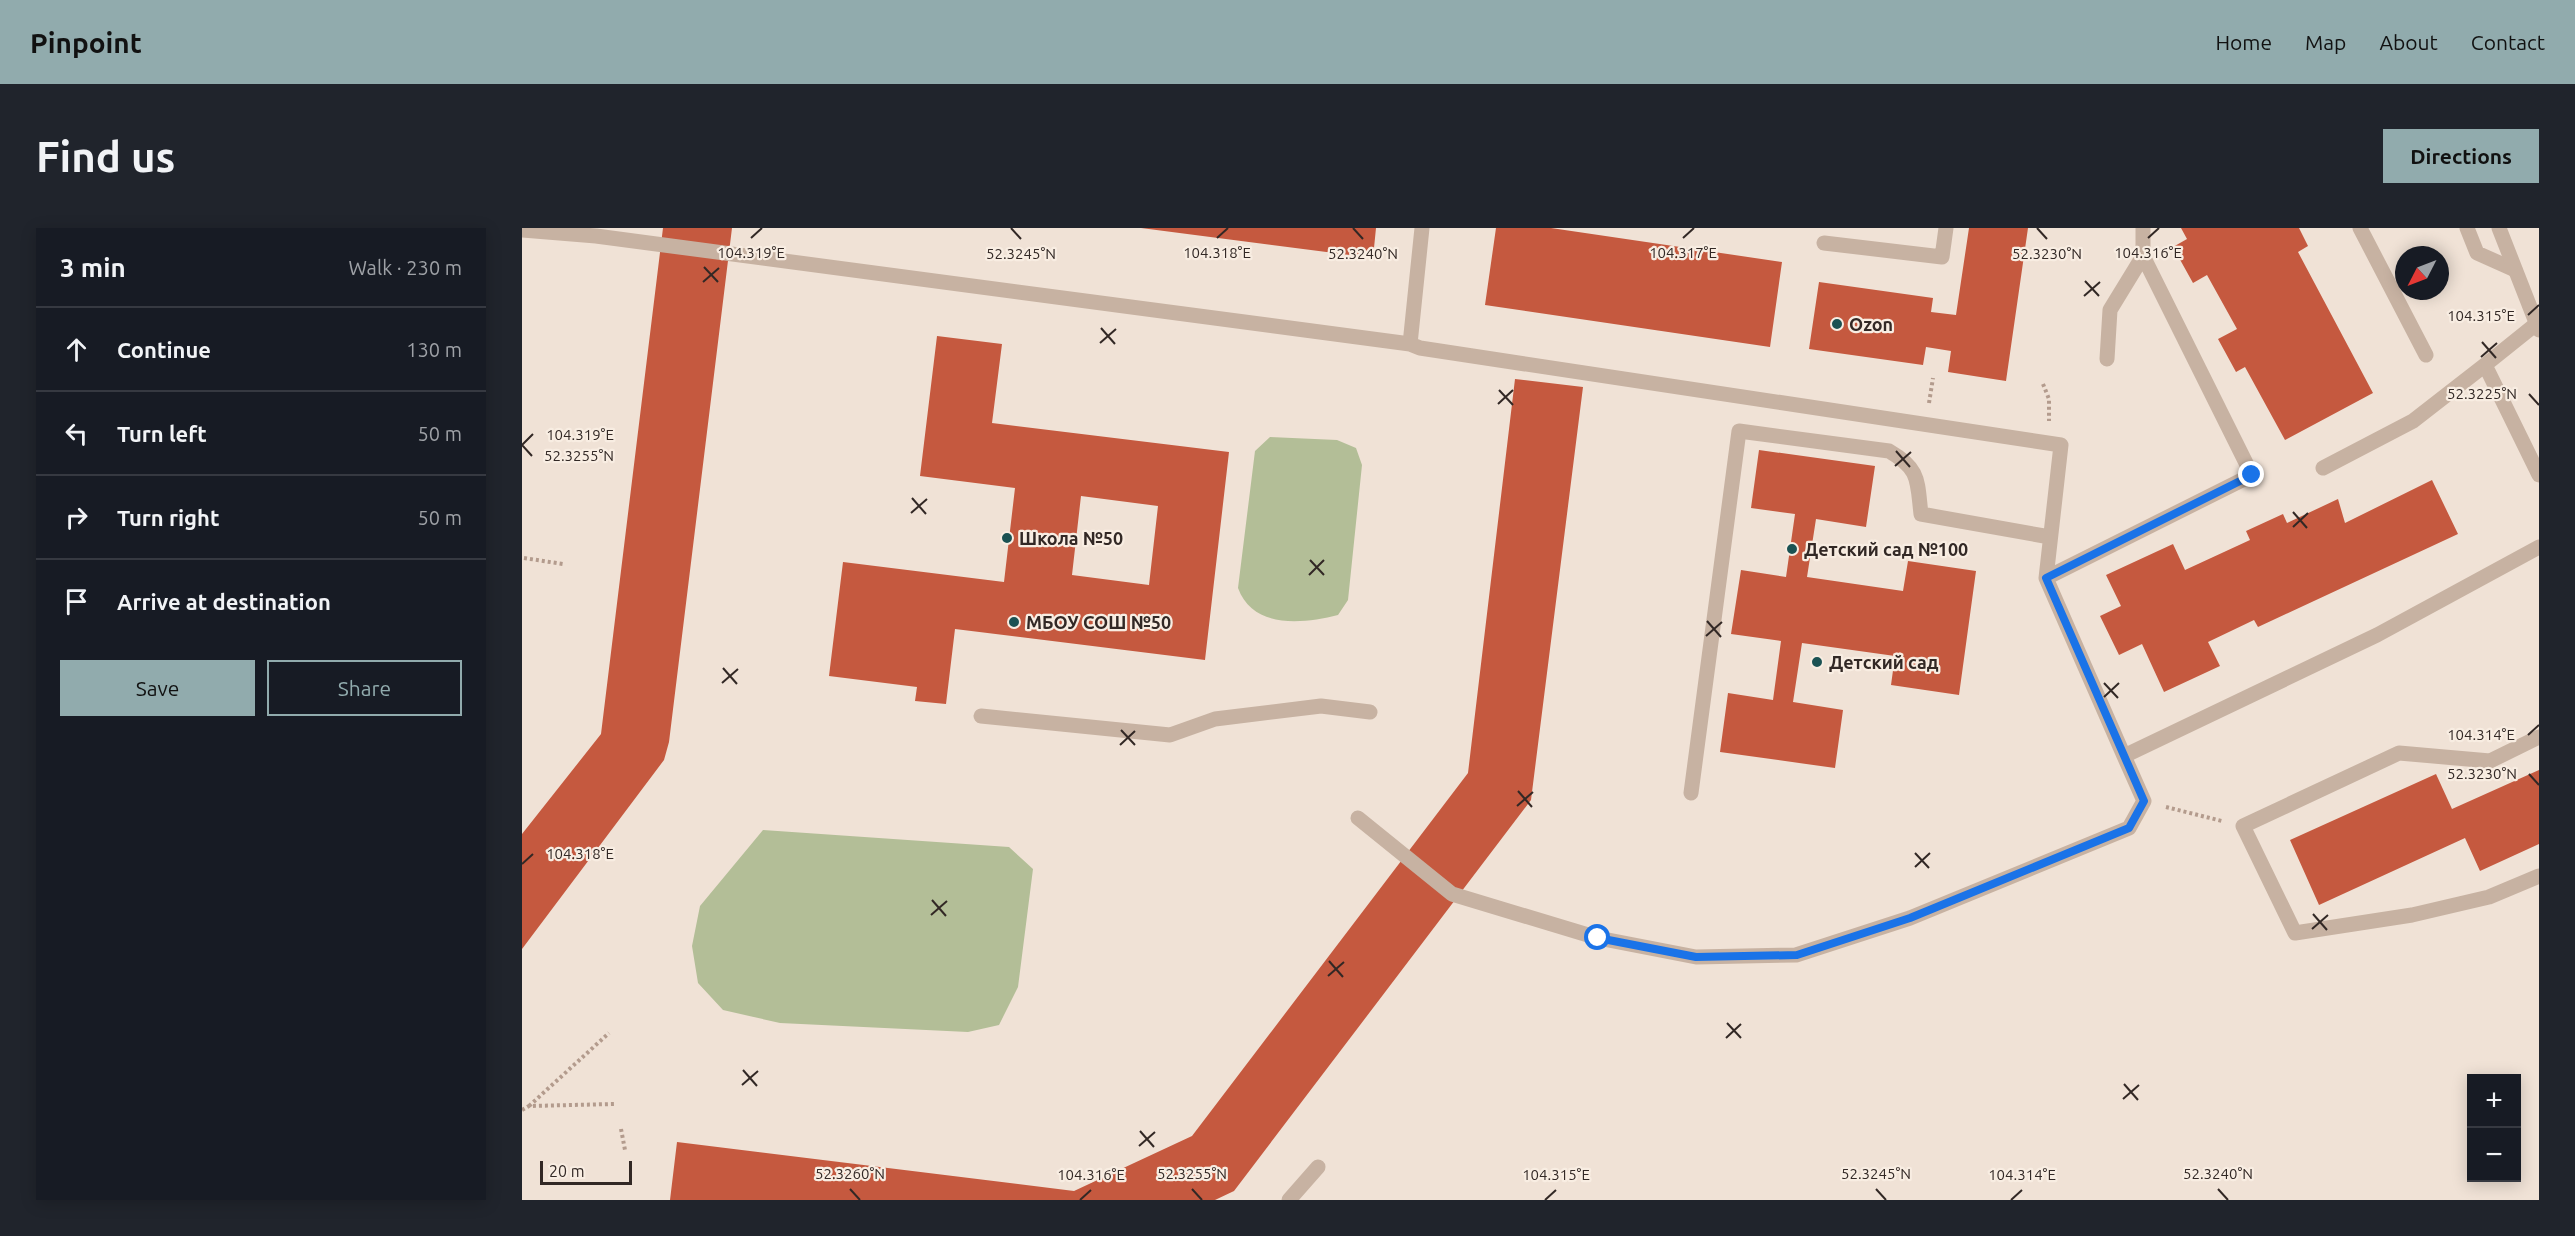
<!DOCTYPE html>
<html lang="en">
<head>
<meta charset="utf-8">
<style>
	:root { --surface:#171b24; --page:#20242c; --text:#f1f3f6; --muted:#9ea1a6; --line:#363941; --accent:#91abad }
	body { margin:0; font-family:Ubuntu,sans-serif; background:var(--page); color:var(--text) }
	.controls { position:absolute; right:18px; bottom:18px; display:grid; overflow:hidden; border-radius:0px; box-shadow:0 3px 15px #0003 }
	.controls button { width:54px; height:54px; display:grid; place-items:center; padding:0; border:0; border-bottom:2px solid var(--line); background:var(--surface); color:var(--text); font:30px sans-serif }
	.compass { position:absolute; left:1873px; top:18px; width:54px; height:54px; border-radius:50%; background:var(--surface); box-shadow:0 3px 15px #0003; rotate:228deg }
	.scale { position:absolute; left:18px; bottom:15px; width:92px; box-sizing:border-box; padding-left:6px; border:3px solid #322825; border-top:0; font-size:16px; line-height:21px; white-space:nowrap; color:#322825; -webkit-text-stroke:4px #f8ede2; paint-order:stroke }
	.stop { position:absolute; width:18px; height:18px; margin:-14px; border:4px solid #1a73e8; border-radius:50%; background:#fff }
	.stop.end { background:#1a73e8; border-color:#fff; box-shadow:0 2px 6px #0008 }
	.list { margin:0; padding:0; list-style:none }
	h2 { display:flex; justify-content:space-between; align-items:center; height:78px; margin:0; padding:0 24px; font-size:26px }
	h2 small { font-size:20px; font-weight:400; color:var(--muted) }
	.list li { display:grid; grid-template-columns:39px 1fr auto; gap:18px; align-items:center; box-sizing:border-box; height:84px; padding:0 24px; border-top:2px solid var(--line) }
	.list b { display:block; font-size:22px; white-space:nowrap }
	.list em { font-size:20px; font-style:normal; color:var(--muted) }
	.actions { display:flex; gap:12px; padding:18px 24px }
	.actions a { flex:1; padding:14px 0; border:2px solid var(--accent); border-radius:0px; text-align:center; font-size:21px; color:var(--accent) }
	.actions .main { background:var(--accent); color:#111 }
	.icon { flex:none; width:33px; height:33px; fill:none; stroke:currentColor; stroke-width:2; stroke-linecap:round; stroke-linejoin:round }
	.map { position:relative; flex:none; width:2017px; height:972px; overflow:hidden; border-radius:0px }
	header { display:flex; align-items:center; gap:36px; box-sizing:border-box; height:84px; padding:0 30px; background:var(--accent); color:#111 }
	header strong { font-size:28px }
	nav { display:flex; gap:33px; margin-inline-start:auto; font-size:21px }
	.intro { display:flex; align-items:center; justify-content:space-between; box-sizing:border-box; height:144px; padding:0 36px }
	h1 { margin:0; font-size:42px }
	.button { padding:15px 27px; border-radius:0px; background:var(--accent); color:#111; font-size:21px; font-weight:700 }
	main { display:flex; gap:36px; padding:0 36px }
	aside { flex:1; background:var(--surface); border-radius:0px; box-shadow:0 3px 15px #0003 }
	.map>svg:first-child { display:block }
	.pitch { fill:#b3be97 }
	.building { fill:#c5593f; fill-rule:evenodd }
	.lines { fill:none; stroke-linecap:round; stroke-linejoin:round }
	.path { stroke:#b39b8d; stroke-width:4; stroke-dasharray:3 3; stroke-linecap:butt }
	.lane { stroke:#c7b2a2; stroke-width:15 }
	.street { stroke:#c7b2a2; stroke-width:15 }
	.route { stroke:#1a73e8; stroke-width:8 }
	.ticks { fill:none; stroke:#322825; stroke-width:2 }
	.poi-dot { fill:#1b5253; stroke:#f8ede2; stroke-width:2 }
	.labels { text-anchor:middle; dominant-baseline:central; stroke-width:4.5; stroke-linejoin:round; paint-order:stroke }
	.poi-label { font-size:18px; font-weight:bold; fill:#322825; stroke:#f8ede2; text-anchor:start }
	.ticks-label { font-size:15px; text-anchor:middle; fill:#322825; stroke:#f8ede2; stroke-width:4.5; stroke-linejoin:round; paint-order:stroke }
</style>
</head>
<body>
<header>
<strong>Pinpoint</strong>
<nav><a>Home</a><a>Map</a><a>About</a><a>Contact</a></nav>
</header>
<div class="intro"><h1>Find us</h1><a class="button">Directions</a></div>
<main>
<aside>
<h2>3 min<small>Walk · 230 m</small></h2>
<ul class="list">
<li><svg class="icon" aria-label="ahead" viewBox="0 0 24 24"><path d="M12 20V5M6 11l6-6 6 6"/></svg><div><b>Continue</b></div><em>130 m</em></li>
<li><svg class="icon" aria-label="left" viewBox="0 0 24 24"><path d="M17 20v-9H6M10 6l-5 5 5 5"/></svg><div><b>Turn left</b></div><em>50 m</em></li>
<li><svg class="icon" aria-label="right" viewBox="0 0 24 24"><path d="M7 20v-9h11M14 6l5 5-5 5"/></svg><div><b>Turn right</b></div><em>50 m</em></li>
<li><svg class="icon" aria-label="arrive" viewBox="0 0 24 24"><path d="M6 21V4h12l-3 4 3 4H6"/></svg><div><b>Arrive at destination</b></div></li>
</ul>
<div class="actions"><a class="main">Save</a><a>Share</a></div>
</aside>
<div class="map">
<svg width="2017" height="972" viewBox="0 0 2017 972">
	<rect width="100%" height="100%" fill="#f0e2d6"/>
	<path class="pitch" d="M748,209l67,3 19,8 6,17 -14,135 -10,15c-36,9 -85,14 -100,-27l17,-137z
		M241,602l246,17 24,22 -15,118 -19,38 -31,7 -188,-9 -57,-13 -25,-27 -6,-37 8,-40z"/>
	<path class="building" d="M141,0h69l-63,514 -5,18 -142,189v-115l79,-100z
		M619,0h235l-3,30z
		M974,0h55l231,34 -12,85 -285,-42z
		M1447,0h59l-22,153 -58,-9 3,-21 -25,-4 -3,18 -114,-16 10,-67 114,16 -2,14 25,3z
		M1659,0h118l9,18 -10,6 75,141 -88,47 -40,-73 -9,5 -18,-33 19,-10 -30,-54 -14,8 -20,-36 14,-8z
		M415,108l65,8 -10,79 237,29 -24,208 -250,-31 -9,75 -31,-3 2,-14 -88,-11 14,-114 161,20 11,-94 -95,-12zM559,268l77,10 -9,79 -77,-10z
		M993,151l68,8 -52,413 -297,391 -19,9h-545l7,-58 397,49 118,-55 276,-363z
		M1237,222l116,16 -9,61 -50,-8 -9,58 96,14 5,-30 68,10 -17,124 -68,-10 4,-29 -93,-13 -9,59 50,8 -8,58 -115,-16 8,-59 45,7 8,-59 -50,-7 10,-64 45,7 9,-63 -44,-6z
		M1910,252l26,54 -200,93 -4,-7 -46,22 12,24 -56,26 -22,-48 -23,11 -19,-39 21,-10 -15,-31 67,-31 12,26 65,-30 -4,-9 37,-17 4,9 51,-24 7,24z
		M2017,542v74l-59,27 -15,-33 -146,67 -29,-65 146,-66 16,35z"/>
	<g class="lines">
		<path class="path" d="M1521,156l6,15v22
			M1407,175l4,-25
			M2,330l39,6
			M1644,579l56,14
			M7,878l80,-73
			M0,882l7,-4 86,-2
			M99,901l4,21"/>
		<path class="lane" d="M900,0l-12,116 10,4 641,97 -15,133 78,178 253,-121 162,-88
			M1838,0l66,127
			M1945,0l10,25 38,17
			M0,2l74,6 814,108
			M1302,15l118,14 4,-29
			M1585,131l3,-49 33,-54
			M1963,137l51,-41
			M1801,240l90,-47 72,-56 54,110
			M1524,350l206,-103 -109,-219v-28
			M459,488l189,19 45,-16 106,-13 49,6
			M2017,509l-49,24 -91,-8 -156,73 52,107 117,-18 77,-18 50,-21
			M1169,565l48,-362 150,20c31,18 28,29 32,63l129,23
			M836,590l94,76 146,44 98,19 100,-2 114,-37 219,-90 15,-27 -20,-45"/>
		<path class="street" d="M1977,0l40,102
			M767,972l29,-33"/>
	</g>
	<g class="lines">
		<path class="route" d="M1076,710l98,19 101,-2 113,-37 219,-90 15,-27 -98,-223 206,-103"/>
	</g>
	<path class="ticks" d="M489,0l10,11M831,0l10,11M1515,0l10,11M229,10l11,-10M695,10l11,-10M1161,10l11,-10M1626,10l11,-10M182,39l14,15M1563,53l14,15M181,54l16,-14M1562,68l16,-14M2006,87l11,-10M579,100l14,16M1960,114l14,16M578,115l16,-14M1959,129l16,-14M977,162l14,15M2007,166l10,11M976,176l15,-14M0,217l11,-11M0,217l10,11M1374,223l14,16M1373,238l16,-14M390,270l14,16M1771,284l14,16M389,285l16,-14M1771,299l15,-14M788,332l14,15M787,347l15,-15M1185,393l14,16M1184,408l16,-14M201,440l14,16M200,455l16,-14M1582,455l14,15M1582,469l15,-14M599,502l14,15M2006,507l11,-10M598,517l15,-14M2007,546l10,11M996,563l14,16M995,578l16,-14M1393,625l14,15M0,636l11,-10M1393,639l15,-14M410,672l14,16M1791,686l14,16M409,687l16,-14M1790,701l16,-14M807,733l14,16M806,748l16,-14M1205,795l14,15M1204,810l15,-14M221,842l14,16M1602,856l14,16M220,857l16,-14M1601,871l16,-14M618,903l14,16M617,918l16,-14M328,961l10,11M670,961l10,11M1354,961l10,11M1696,961l10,11M558,972l11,-10M1023,972l11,-10M1489,972l11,-10"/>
	<g class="poi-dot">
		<circle cx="1315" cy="96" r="6"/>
		<circle cx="485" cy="310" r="6"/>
		<circle cx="1270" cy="321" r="6"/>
		<circle cx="492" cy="394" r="6"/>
		<circle cx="1295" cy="434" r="6"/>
	</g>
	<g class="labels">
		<g class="poi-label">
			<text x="1327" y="96">Ozon</text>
			<text x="497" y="310">Школа №50</text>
			<text x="1282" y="321">Детский сад №100</text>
			<text x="504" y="394">МБОУ СОШ №50</text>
			<text x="1307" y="434">Детский сад</text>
		</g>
	</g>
	<g class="ticks-label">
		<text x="229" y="30">104.319°E</text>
		<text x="695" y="30">104.318°E</text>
		<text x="1161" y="30">104.317°E</text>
		<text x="1626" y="30">104.316°E</text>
		<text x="841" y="31">52.3240°N</text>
		<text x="499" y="31">52.3245°N</text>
		<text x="1525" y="31">52.3230°N</text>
		<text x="1959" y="93">104.315°E</text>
		<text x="1960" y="171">52.3225°N</text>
		<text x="58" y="212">104.319°E</text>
		<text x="57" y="233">52.3255°N</text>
		<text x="1959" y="512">104.314°E</text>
		<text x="1960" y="551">52.3230°N</text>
		<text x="58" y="631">104.318°E</text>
		<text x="328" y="951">52.3260°N</text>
		<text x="670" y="951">52.3255°N</text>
		<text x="1354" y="951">52.3245°N</text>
		<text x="1696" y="951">52.3240°N</text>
		<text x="569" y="952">104.316°E</text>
		<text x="1034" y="952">104.315°E</text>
		<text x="1500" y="952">104.314°E</text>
	</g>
</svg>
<div class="controls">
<button>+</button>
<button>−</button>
</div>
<svg class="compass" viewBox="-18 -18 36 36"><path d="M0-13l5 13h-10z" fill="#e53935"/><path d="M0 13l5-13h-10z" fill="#9ea1a6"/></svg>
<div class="scale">20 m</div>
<div class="stop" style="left:1076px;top:710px"></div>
<div class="stop end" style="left:1730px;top:247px"></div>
</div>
</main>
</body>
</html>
